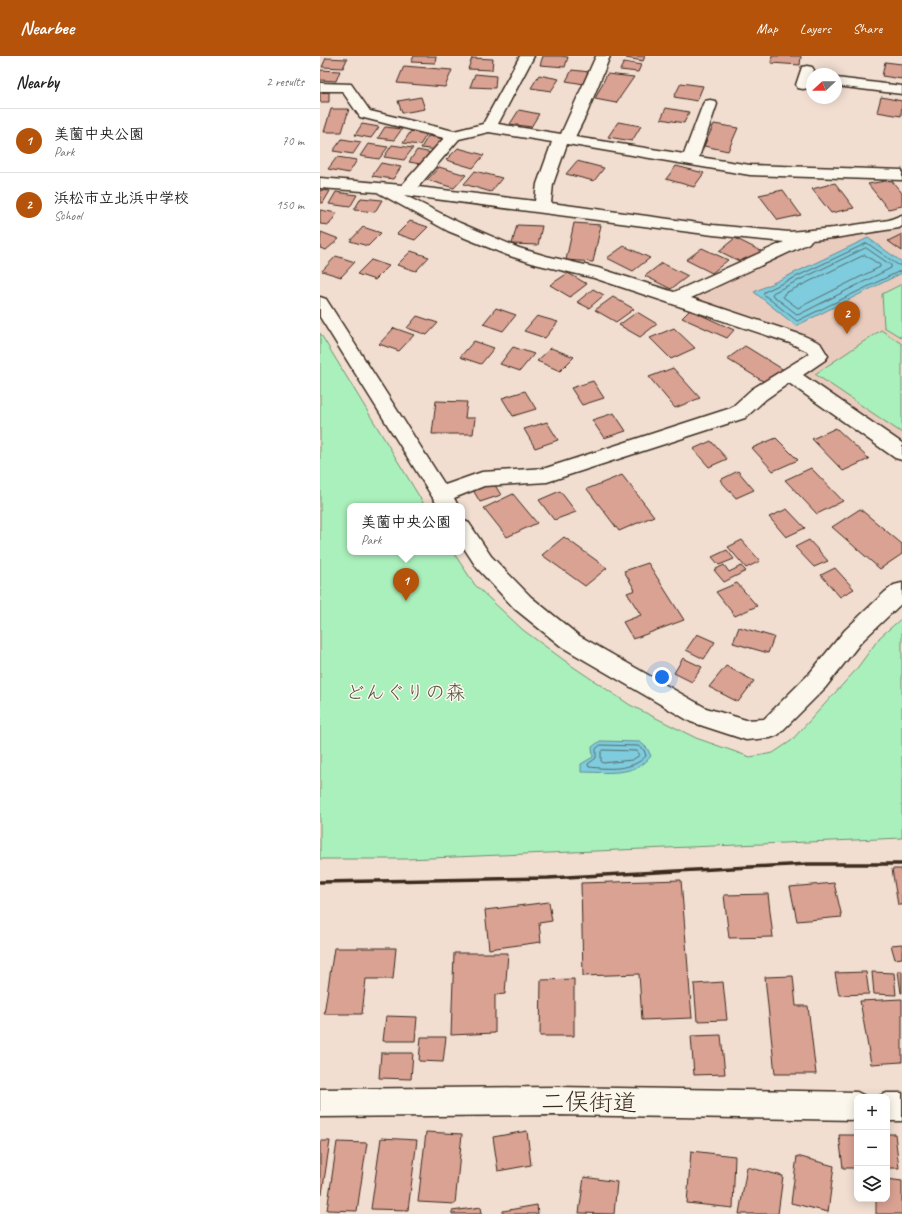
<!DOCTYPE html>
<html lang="en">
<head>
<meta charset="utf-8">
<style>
	:root { --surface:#fff; --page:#f2f2f2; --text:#222; --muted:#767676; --line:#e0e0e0; --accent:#b45309 }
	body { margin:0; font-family:Caveat,"Klee One",sans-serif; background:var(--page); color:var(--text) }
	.controls { position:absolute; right:12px; bottom:12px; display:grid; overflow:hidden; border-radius:8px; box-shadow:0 2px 10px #0003 }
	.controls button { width:36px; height:36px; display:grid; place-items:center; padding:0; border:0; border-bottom:1px solid var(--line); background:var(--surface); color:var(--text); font:20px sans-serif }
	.compass { position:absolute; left:486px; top:12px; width:36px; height:36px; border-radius:50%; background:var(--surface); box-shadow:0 2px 10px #0003; rotate:248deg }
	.you { position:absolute; left:342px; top:621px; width:14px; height:14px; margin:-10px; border:3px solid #fff; border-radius:50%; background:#1a73e8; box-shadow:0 0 0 6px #1a73e833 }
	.badge { display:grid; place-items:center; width:26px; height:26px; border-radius:50%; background:var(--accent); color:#fff; font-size:13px; font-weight:700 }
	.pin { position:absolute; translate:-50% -33px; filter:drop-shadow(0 1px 2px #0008) }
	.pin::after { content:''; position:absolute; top:21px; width:14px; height:12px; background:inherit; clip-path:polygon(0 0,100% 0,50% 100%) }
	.popup { position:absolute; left:27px; top:447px; width:118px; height:52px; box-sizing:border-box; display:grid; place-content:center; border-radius:8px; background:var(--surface); filter:drop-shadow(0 1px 3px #0005); font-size:13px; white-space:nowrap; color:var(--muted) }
	.popup b { font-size:15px; color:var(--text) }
	.popup::after { content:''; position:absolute; left:50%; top:100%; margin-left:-8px; border:8px solid transparent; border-top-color:var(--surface) }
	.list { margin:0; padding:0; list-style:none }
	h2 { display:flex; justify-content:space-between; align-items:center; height:52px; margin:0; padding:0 16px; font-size:17px }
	h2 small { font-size:13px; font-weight:400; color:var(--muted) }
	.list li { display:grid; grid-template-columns:26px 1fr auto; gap:12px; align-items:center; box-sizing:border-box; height:64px; padding:0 16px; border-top:1px solid var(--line) }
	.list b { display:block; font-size:15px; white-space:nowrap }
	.list p { margin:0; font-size:13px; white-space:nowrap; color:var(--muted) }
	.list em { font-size:13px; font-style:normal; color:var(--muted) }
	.icon { flex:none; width:22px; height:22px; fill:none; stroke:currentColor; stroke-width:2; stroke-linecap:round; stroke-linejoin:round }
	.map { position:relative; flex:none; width:582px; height:1158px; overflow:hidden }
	header { display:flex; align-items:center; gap:24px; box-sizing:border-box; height:56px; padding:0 20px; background:var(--accent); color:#fff }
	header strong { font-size:19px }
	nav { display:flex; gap:22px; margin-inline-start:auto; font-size:14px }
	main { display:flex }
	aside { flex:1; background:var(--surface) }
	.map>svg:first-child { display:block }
	.built { fill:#eaccbe }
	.green { fill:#aaf0bc; stroke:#728d6d }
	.water { fill:#7eccdd; stroke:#638b91 }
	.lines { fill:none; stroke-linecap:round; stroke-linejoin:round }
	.shore { stroke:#566b6a; stroke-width:1 }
	.building { fill:#daa293; stroke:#3b2a1e }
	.minor-casing { stroke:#3b2a1e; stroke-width:3 }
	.minor { fill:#fbf7ec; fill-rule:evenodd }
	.rail { stroke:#3b2a1e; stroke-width:3.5 }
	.labels { text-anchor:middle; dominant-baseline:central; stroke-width:3; stroke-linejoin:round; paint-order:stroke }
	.park-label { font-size:20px; fill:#51523e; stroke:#fbf7ec }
	.near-street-label { font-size:24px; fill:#3b2a1e; stroke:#fbf7ec }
</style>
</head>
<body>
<header>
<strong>Nearbee</strong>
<nav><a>Map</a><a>Layers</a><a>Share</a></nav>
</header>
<main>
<aside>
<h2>Nearby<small>2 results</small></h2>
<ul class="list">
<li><span class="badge">1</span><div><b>美薗中央公園</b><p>Park</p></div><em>70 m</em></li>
<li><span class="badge">2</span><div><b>浜松市立北浜中学校</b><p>School</p></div><em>150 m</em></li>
</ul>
</aside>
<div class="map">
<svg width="582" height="1158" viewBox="0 0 582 1158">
	<rect width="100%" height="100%" fill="#f1ded1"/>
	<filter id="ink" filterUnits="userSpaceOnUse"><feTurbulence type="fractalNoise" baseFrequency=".025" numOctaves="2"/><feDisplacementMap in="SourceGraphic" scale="8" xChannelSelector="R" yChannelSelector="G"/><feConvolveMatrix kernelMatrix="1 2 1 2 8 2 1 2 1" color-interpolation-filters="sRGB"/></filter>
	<g filter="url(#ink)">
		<path class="built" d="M582,171v220l-101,-70 1,-6 25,-13 -8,-14 -125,-42 -3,-6 118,-56z"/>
		<path class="green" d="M582,228v54l-18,-11 -2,-33z
			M561,274l21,14v89l-87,-59z
			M0,277l105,173h-75v46h103l22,33 48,45 49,36 58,39 66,33 54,19 23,-4 18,-12 64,-70 25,-34 22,-19v220l-495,21h-87z"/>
		<path class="water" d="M548,182l34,24v11l-106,53 -42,-34z
			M280,685l40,1 7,6 4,8c-15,21 -47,16 -70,16v-8l12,-7 -1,-10z"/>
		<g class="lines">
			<path class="shore" d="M546,192l25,17v3l-93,47 -26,-20 1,-2z
				M545,199l15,10v2l-82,41 -15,-11 1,-3z
				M582,209h-4l-31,-22 -103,49 -1,2 34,27 105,-51
				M281,689l37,1 6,4 2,6c-14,15 -38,13 -57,11l-1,-3 8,-6v-9z
				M283,694l34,1 3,4 -8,5 -29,3 -2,-2v-9z"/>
		</g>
		<path class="building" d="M94,0h22l-1,7 -24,-1z
			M223,0h18l7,1 -3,10 -25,-2z
			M307,0h18l-2,5 -17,-3z
			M452,0h29l-1,9 -29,-2z
			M6,2l21,1 -4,9 -21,-1z
			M152,2l21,1 -1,11 -24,-1z
			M304,6l17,3 -3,7 -18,-2z
			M565,6l17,2v15l-20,-3z
			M84,10l48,4 -7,17 -48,-4z
			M0,14l20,1 -4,10 -16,-1z
			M252,14l18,2 -6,12 -18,-3z
			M155,18l21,2 -1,12 -25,-1z
			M287,18l27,3 -18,26 -21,-4z
			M219,19l20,4 -8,12 -20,-3z
			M361,27l22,3 -6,15 -23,-4z
			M9,36v10h-9v-9z
			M101,41l4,12 -23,4 -4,-12z
			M561,41l21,4 -1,15 -24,-4z
			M346,52l23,4 -5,11 -23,-4z
			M11,53h18l-7,23h-18z
			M199,54l20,4 -8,13 -21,-3z
			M298,66l23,4 -9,15 -24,-4z
			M42,68l17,3 -8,11 -16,-3z
			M394,68l24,4 -10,23 -24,-5z
			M65,71l17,2 -8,11 -16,-2z
			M91,75l16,3 -7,11 -17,-2z
			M108,80l17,3 -7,11 -17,-2z
			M22,83l19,3 -8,12 -20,-3z
			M48,88l20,3 -9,12 -19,-3z
			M72,89l21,3 -9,12 -20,-3z
			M138,92l26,7 -11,13 -27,-8z
			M97,94l16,3 -7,12 -17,-3z
			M17,101l20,3 -8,13 -21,-4z
			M257,105l27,7 -10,13 -28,-7z
			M61,107l20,4 -8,12 -21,-3z
			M356,110l28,7 -10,14 -28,-8z
			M119,111l27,8 -12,13 -27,-8z
			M155,115l27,7 -11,14 -27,-8z
			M571,124l11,13v13l-14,3 -20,-25z
			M515,127l19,25 -23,5 -19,-24z
			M0,134l10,1 -7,12h-3z
			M463,134l18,25 -23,5 -19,-25z
			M16,136l21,3 -7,12 -21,-3z
			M41,142l21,2 -7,12 -21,-2z
			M0,154l17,3 -8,12 -9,-1z
			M90,165l18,6 -13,13 -18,-6z
			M254,167l27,2 -8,37 -27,-2z
			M197,169l25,1 -4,19 -26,-1z
			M43,171l18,6 -13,13 -18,-5z
			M1,176l18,7 -13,11 -6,-2z
			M582,178v17l-14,-10z
			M415,182l26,13 -16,13 -26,-13z
			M304,190l26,12 -17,13 -26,-13z
			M382,192l26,12 -16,13 -26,-13z
			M91,195l18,6 -13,14 -19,-6z
			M16,200l19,6 -14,15 -19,-6z
			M51,204l18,6 -14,14 -18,-6z
			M342,207l26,13 -17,13 -26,-13z
			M248,217l19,11 -17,13 -20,-12z
			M273,233l11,6 -15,13 -12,-6z
			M293,241l21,12 -18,13 -21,-12z
			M176,252l20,7 -13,16 -20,-7z
			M370,254l44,20 -7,8 -45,-20z
			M317,256l20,12 -17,13 -21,-12z
			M97,260l21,7 -11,12 -20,-7z
			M217,260l21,6 -13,16 -21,-7z
			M74,272l20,7 -15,16 -20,-7z
			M354,272l21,20 -24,11 -21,-21z
			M154,285l20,7 -13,16 -21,-7z
			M425,290l39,24 -18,13 -39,-24z
			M193,291l21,7 -14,17 -20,-7z
			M231,292l23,9 -14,14 -23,-10z
			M353,312l27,30 -25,10 -26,-31z
			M273,325l11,17 -22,7 -11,-17z
			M205,335l11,18 -23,7 -11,-18z
			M116,345l31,1 -2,16h10l-2,16h-41z
			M294,357l12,18 -22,7 -12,-18z
			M227,366l11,18 -23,8 -11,-19z
			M516,372l33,31 -26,12 -31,-32z
			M456,382l22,22 -25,11 -21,-23z
			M391,385l16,18 -18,8 -16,-18z
			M491,412l32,33 -26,13 -32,-34z
			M418,415l16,19 -18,8 -16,-18z
			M302,419l32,41 -35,15 -32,-42z
			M173,426l8,13 -21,7 -7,-12z
			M240,435l16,21 -22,8 -15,-20z
			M193,438l24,29 -30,14 -23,-29z
			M467,453l18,19 -19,9 -17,-20z
			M540,453l42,35v10l-22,15 -48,-42z
			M244,481l43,31 -22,18 -43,-31z
			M422,484l18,21 -14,7 -18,-21z
			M489,484l19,21 -14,6 -19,-20z
			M407,494l7,9 -15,6 -7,-8z
			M328,507l36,57 -51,19 -10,-17 18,-7 -14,-22 8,-3 -11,-19z
			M404,509l5,7 12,-6 5,5 -22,11 -10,-12z
			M515,512l19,21 -14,8 -19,-22z
			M417,527l20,23 -22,10 -19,-24z
			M419,571l35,10 -6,16 -35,-10z
			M377,578l18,8 -11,17 -18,-9z
			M363,602l19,9 -10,15 -18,-9z
			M406,610l28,15 -16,21 -29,-15z
			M572,813h10v36h-4z
			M361,824l11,138 -50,2 -3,-46 -56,2 -2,-93z
			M514,827l8,34 -45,4 -7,-34z
			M448,838l5,43 -44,1 -5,-43z
			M229,846l3,19 -13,2 2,19 -52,7 -4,-39z
			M582,888v14l-7,1 -4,-14z
			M14,892h62l-3,31h-27l-4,35h-38z
			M134,897h54l-3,41 -10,1v38l-44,2z
			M578,915h4v22h-1z
			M546,916l3,22 -30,1 -4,-22z
			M552,916l22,1 2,22 -22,-1z
			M473,920l3,30h12l8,68h-41l-10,-97z
			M254,923v57h-34l1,-56z
			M403,926l4,38 -30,1 -3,-37z
			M582,943v63l-31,2 -11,-63z
			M66,960l31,1 -2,24h-32z
			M401,979l4,39 -31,1 -3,-39z
			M101,981h25l-3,25 -24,-1z
			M61,997h32l-2,26 -32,-1z
			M207,1075l4,34 -33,6 -5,-34z
			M106,1076l36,2 -7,70 -37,-2z
			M567,1078h8l4,34h-12z
			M519,1079h18v33h-14z
			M61,1082l36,2 -9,70 -37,-1z
			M0,1085h10l-8,53h-2z
			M17,1086l30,1 -10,68 -30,-1z
			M371,1095l44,5 -2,52 -46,-5z
			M477,1100l37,10 -6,46 -37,-9z
			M427,1111l36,9 -5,38h-39z
			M264,1121l33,5 -3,32 -35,-1z
			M567,1123l15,2v33h-26v-15h11z
			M217,1149l1,9h-35v-3z
			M161,1151l1,7h-30v-3z"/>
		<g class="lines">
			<g class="minor-casing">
				<path id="minor" d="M200,0h14l-36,68 63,10 35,-78h14l-23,57 -12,24 109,17 19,-50 2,-3 5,-1 5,1 2,3 -18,53 51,8 152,5v10l-152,-5 -183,-31 -14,40 -2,19 162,22 76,7 45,-4 55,-8 13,-5v11l-3,2 -65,10 -23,2 -2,3 -118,55 111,37 18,8 8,13 -3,4 -22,15 99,68v17l-7,-2 -106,-75 -23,16 -21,19 -198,64 -63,4 -30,12 4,8h-20l-118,-189v-20l6,2 119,186 37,-13 64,-4 185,-60 21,-19 57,-35 -2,-3 -17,-8 -196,-65 -59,-14 -28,-9 -59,-24 -71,-39 -57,-4v-10l82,7 42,-47 -84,-21 -18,-26h-22v-8l31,1 19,27 84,20 29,-7zM169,76l63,10 -15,42 -2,17 -117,-14 41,-48zM84,139l309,40 71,7 -110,50 -76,-24 -52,-12 -27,-8 -59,-25z
					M487,10l5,1 2,3 -6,18 -5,1 -5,-1 -2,-3 6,-18z
					M516,22l66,8v8l-66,-8z
					M142,464l7,3 22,33 40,41 47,38 128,73 40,12 18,-1 45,-45 36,-44 40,-38 9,-7 8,-2v20l-41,39 -36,46 -47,47 -8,3 -24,2 -55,-18 -129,-75 -47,-38 -38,-41 -15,-23z
					M236,1031l301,5 10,5h-10v23l-301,-5 -236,2v-28z
					M567,1037h15v28h-15v-24h-10z"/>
			</g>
			<use href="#minor" class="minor"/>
			<path class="rail" d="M0,826l228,-4 260,-14h94"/>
		</g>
	</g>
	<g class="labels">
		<g class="park-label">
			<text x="85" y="636">どんぐりの森</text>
		</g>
		<g class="near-street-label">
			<text transform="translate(269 1046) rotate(1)">二俣街道</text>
		</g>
	</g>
</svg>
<div class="controls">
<button>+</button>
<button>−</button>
<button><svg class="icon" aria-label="layers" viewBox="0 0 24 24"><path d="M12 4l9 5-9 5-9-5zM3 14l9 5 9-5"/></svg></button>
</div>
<svg class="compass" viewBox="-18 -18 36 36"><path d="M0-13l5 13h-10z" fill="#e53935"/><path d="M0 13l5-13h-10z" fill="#767676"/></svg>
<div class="you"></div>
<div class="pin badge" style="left:86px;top:545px">1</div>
<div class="popup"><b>美薗中央公園</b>Park</div>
<div class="pin badge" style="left:527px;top:278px">2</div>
</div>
</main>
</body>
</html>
